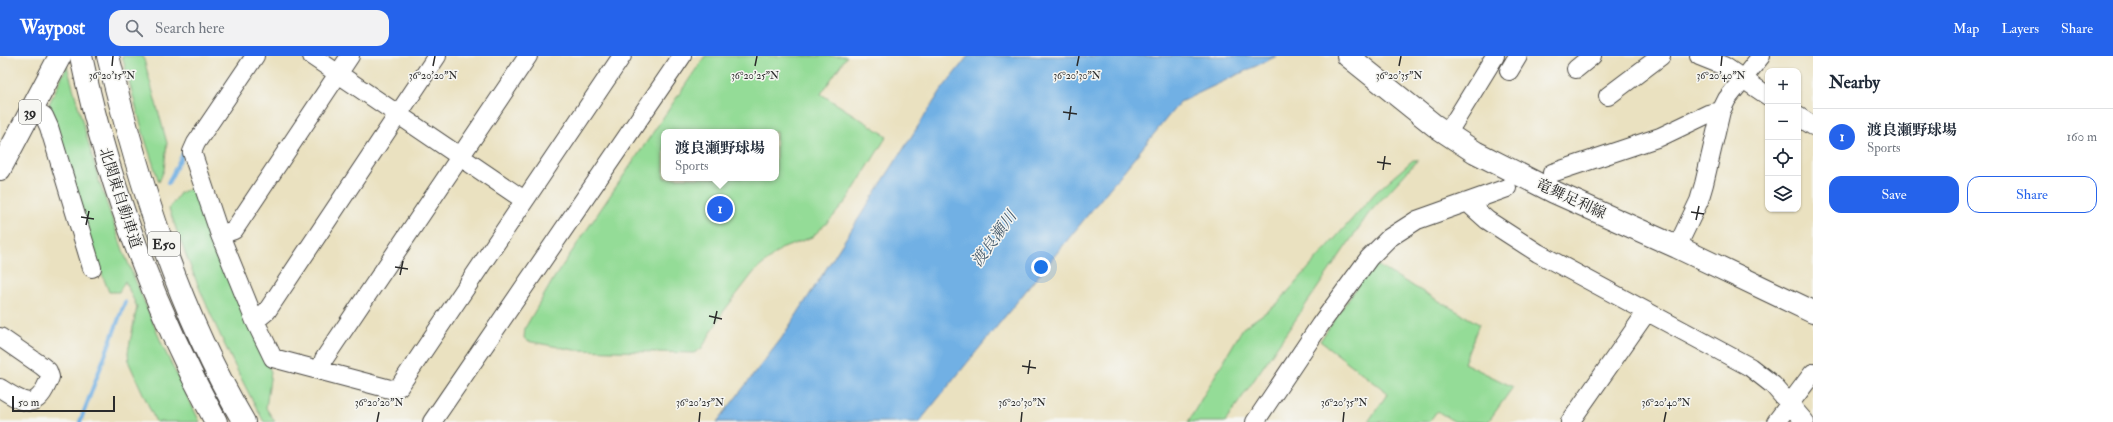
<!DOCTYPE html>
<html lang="en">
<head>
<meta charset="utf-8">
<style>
	:root { --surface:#fff; --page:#f2f2f3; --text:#1f2937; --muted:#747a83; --line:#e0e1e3; --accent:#2563eb }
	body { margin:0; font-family:"IM FELL Double Pica","Noto Serif JP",serif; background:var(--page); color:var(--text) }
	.controls { position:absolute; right:12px; top:12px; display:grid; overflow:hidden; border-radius:8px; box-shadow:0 1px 3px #0004 }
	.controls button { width:36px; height:36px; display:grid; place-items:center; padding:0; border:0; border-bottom:1px solid var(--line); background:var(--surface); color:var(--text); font:20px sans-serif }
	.scale { position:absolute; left:12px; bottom:10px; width:103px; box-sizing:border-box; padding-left:4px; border:2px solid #2b2b2b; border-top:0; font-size:11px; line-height:14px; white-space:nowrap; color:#2b2b2b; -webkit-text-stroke:3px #f6f6f2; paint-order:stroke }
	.you { position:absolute; left:1041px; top:211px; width:14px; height:14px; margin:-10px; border:3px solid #fff; border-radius:50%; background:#1a73e8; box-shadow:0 0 0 6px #1a73e833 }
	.badge { display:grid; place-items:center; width:26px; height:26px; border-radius:50%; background:var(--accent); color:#fff; font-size:13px; font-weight:700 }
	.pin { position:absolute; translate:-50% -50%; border:2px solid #fff; box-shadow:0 1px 4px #0006 }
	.popup { position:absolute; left:661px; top:73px; width:118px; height:52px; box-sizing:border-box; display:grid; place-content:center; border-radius:8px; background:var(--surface); filter:drop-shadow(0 1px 3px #0005); font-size:13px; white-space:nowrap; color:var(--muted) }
	.popup b { font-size:15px; color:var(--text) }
	.popup::after { content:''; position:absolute; left:50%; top:100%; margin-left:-8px; border:8px solid transparent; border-top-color:var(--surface) }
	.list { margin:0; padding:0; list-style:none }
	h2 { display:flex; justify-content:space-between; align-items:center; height:52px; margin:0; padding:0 16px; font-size:17px }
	h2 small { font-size:13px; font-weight:400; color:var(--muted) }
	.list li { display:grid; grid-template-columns:26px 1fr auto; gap:12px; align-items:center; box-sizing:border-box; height:56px; padding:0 16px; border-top:1px solid var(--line) }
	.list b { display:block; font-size:15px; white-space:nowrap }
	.list p { margin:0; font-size:13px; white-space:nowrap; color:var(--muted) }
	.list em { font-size:13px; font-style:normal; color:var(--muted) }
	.actions { display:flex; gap:8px; padding:12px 16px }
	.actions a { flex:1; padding:9px 0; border:1px solid var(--accent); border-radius:12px; text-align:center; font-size:14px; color:var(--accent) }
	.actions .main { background:var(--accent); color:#fff }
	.icon { flex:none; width:22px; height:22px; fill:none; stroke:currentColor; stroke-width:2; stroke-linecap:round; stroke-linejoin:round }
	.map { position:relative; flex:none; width:1813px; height:366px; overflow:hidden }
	header { display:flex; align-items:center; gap:24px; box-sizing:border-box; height:56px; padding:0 20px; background:var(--accent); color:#fff }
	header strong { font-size:19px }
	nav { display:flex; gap:22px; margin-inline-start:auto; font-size:14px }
	.search { width:280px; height:36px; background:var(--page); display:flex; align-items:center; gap:10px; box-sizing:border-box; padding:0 14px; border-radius:12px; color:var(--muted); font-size:15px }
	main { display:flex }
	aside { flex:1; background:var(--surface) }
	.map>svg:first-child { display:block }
	.green { fill:#94dc97; stroke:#608461; fill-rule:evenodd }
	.water { fill:#71b0e4; stroke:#4e6e88 }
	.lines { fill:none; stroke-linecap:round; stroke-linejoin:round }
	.stream { stroke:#71b0e4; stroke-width:4 }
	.minor-casing { stroke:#484641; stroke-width:20 }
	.major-casing { stroke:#484641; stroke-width:24 }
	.highway-casing { stroke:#484641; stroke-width:24 }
	.minor { stroke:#fff; stroke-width:18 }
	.major { stroke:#fff; stroke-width:22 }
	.highway { stroke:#fff; stroke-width:22 }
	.ticks { fill:none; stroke:#2b2b2b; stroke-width:1.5 }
	.labels { text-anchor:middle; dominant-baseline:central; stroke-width:3; stroke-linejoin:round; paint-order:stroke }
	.shield { fill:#f6f6f2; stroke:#686867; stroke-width:1 }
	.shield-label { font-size:14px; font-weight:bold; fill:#2b2b2b }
	.street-label { font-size:15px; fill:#2b2b2b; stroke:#f6f6f2 }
	.water-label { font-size:16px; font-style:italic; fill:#445a6c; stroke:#f6f6f2 }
	.ticks-label { font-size:10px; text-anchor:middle; fill:#2b2b2b; stroke:#f6f6f2; stroke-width:3; stroke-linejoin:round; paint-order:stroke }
</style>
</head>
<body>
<header>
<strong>Waypost</strong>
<div class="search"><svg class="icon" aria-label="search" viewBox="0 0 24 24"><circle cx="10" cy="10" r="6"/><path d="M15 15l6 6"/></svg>Search here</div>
<nav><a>Map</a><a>Layers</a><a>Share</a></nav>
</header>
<main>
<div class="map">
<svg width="1813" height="366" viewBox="0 0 1813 366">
	<rect width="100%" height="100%" fill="#f6f6f2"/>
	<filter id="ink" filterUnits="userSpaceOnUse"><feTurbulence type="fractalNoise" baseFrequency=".025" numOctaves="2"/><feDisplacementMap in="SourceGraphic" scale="8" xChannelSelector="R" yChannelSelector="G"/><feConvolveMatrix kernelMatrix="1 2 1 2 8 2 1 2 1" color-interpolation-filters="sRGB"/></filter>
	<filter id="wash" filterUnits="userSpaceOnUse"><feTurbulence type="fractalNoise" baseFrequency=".012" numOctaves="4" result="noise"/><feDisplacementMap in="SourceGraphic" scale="16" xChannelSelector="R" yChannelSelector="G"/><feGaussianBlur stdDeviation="0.9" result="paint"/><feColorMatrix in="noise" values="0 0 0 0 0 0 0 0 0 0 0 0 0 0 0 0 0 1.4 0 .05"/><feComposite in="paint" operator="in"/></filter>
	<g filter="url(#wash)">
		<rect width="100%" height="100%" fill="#eae1c0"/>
		<path class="green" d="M122,0h21l24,87 -3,27 -5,12 -15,-46z
			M705,0h142l-26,38 66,42 -40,64 -15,18 -20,19 -31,12 -27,23 -31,40 -21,36 -8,5 -120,-3 -47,-9 -3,-3 1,-10 29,-50zM664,76h112v46h-112z
			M67,10l32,115 25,72 40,96 36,73h-44l-27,-59 -1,-11 9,-45 -12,-26 -6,11h-10l-15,-38 -45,-150z
			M1413,104h5l-49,53 -144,209h-37l55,-94 33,-23 100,-113z
			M194,130l77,186 -5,36 9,14h-11c-38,-70 -69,-138 -95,-213l11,-16z
			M1373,207l106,61 -15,39 49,24 -25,35h-33l-18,-11 -8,11h-61l20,-29 -68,-52z"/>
		<path class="water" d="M968,0h309l-97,46 -261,320h-202l64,-83 161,-250z"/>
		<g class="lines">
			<path class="stream" d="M168,127l18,-35
				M80,366l45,-120"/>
		</g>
	</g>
	<g filter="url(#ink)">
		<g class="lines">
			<g class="minor-casing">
				<path id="minor" d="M255,0l-59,87 -4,9 28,83 35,86 18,37 117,31 9,-2 4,-6 219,-325
					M312,0l212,144
					M1699,0l25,10 44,30
					M1576,13l16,-13
					M1509,15l9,-15
					M1608,40l53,-40
					M32,52l12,8 5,11 43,141
					M1798,60l15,10
					M1447,78l48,-78
					M1552,117l108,-36 48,-23 13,-3
					M1467,146l20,18 51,33 212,114 23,18 32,37
					M220,179l14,-5 116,-174
					M1677,191l22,-46 5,-17 17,-73 6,-12 34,-43
					M255,265l12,-10 170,-255
					M0,281l42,29 6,5 2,6c-13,35 -25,27 -50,11
					M321,315l3,-12 204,-303
					M432,366l250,-366
					M1255,366l65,-97 49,-67 20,-20 28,-18 90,-32
					M1570,366l76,-109
					M1776,366l37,-49"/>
			</g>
			<g class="major-casing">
				<path id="major" d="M1348,0l86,69 41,27 79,40 123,55 136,65
					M0,113l60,-113"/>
			</g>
			<g class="highway-casing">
				<path id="highway" d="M81,0c27,129 73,251 135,366
					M108,0c31,126 70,254 136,366"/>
			</g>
			<use href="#minor" class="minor"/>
			<use href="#major" class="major"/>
			<use href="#highway" class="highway"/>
		</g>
	</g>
	<path class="ticks" d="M112,10l1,-10M433,10l2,-10M755,10l2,-10M1077,10l2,-10M1399,10l2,-10M1721,10l1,-10M1063,56l14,2M1069,64l2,-14M1377,106l14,2M1383,114l2,-14M1691,156l13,2M81,161l13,2M1696,164l3,-14M86,169l3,-14M395,211l13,2M400,219l3,-14M709,260l13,3M714,268l3,-13M1022,310l14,2M1028,318l2,-14M377,366l2,-10M699,366l1,-10M1021,366l1,-10M1343,366l1,-10M1664,366l2,-10"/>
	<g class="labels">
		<g class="shield">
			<rect x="19" y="44" width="22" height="24" rx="3"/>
			<rect x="148" y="176" width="32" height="24" rx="3"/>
		</g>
		<g class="shield-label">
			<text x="30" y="56">39</text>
			<text x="164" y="188">E50</text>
		</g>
		<g class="street-label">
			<text transform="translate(120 142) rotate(72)">北関東自動車道</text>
			<text transform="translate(1571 143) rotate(25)">竜舞足利線</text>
		</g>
		<g class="water-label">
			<text transform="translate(994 183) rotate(-54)">渡良瀬川</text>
		</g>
	</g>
	<g class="ticks-label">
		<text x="112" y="23">36°20'15"N</text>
		<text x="433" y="23">36°20'20"N</text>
		<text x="755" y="23">36°20'25"N</text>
		<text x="1077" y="23">36°20'30"N</text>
		<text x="1399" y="23">36°20'35"N</text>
		<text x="1721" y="23">36°20'40"N</text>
		<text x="379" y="350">36°20'20"N</text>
		<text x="700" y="350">36°20'25"N</text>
		<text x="1022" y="350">36°20'30"N</text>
		<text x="1344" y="350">36°20'35"N</text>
		<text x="1666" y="350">36°20'40"N</text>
	</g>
</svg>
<div class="controls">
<button>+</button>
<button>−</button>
<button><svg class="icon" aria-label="locate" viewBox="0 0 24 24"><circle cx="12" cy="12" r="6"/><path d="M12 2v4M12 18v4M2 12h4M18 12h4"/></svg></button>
<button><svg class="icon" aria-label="layers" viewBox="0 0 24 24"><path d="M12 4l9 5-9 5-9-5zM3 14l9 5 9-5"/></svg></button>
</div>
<div class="scale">50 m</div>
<div class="you"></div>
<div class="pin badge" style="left:720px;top:153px">1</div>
<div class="popup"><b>渡良瀬野球場</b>Sports</div>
</div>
<aside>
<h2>Nearby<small></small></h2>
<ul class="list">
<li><span class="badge">1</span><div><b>渡良瀬野球場</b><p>Sports</p></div><em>160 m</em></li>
</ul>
<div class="actions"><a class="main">Save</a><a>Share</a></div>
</aside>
</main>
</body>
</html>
